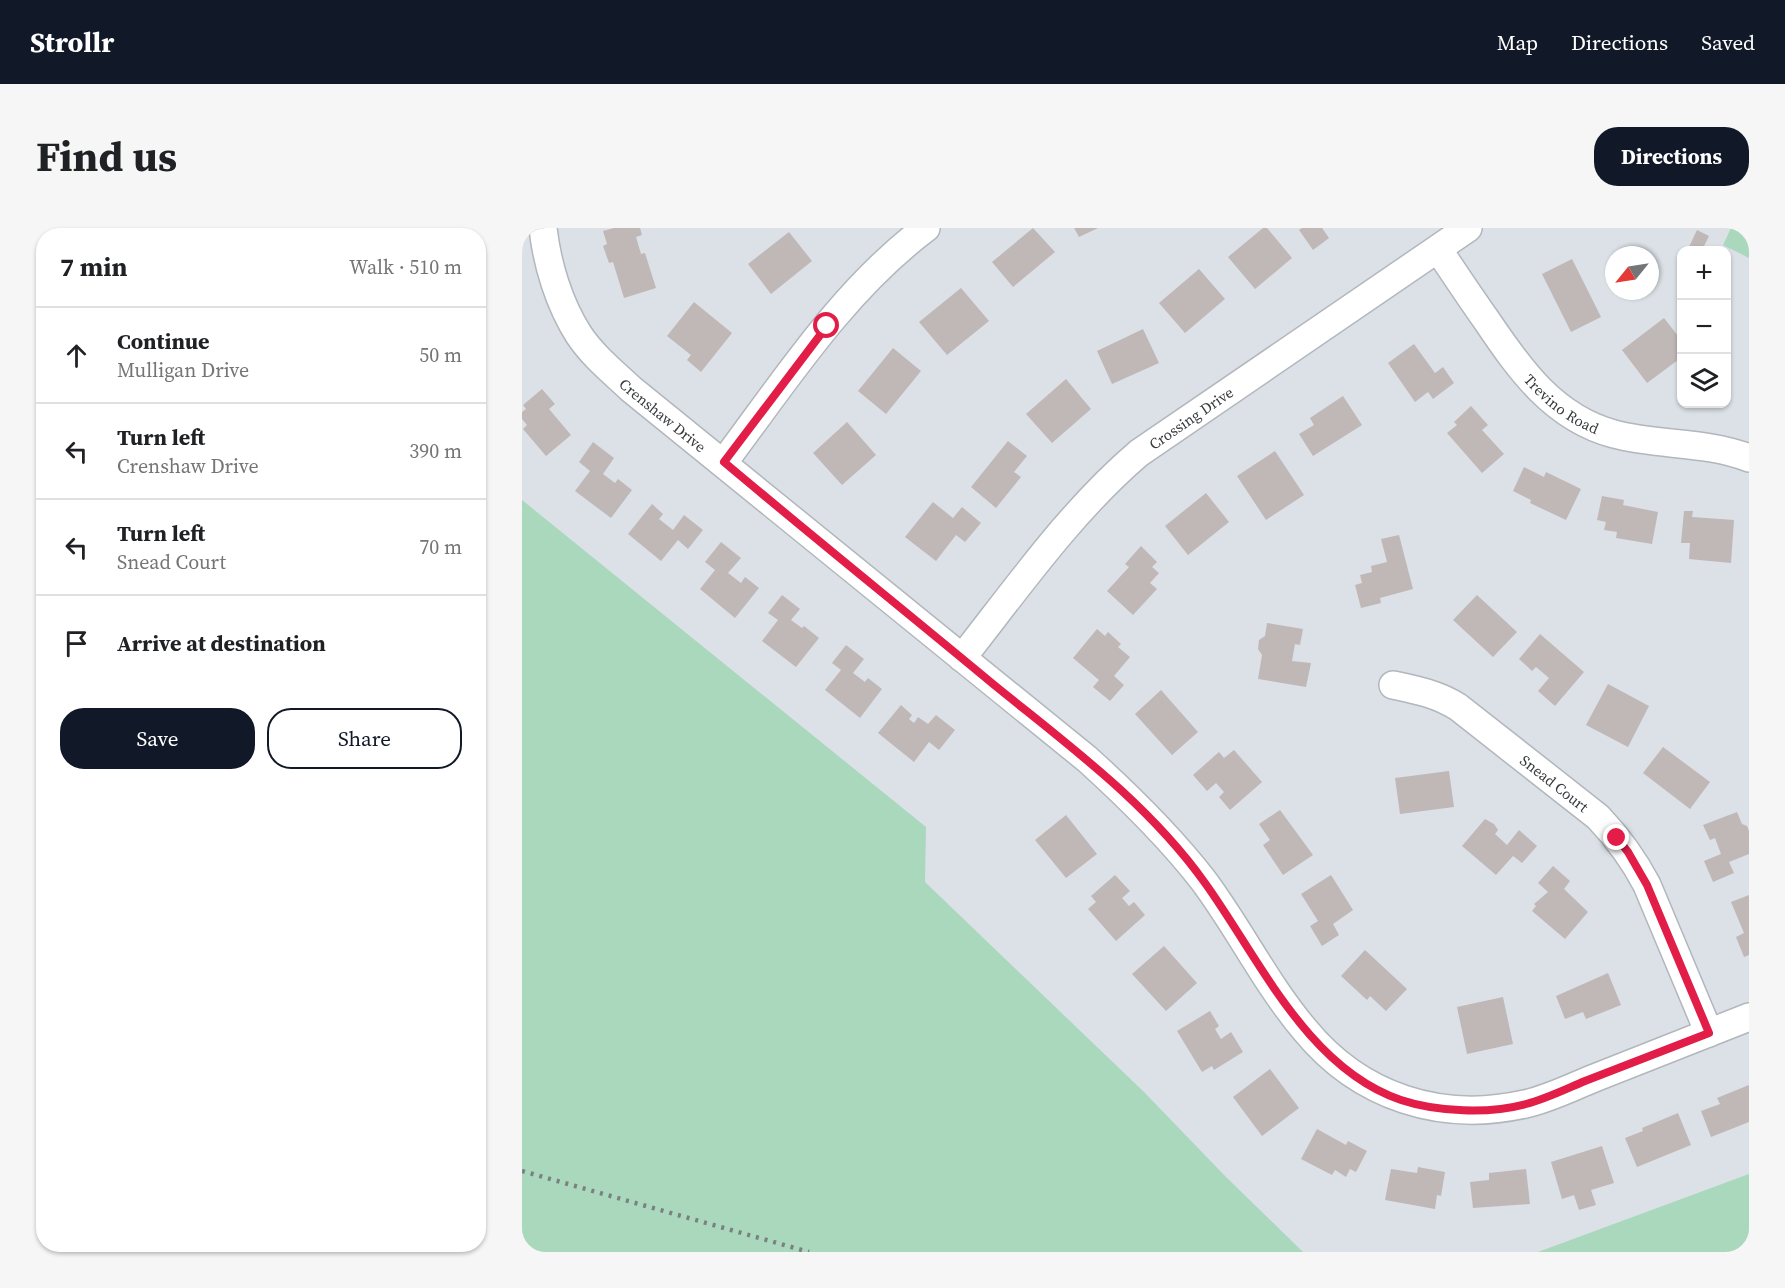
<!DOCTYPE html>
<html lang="en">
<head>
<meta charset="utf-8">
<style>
	:root { --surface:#fff; --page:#f6f6f6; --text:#202124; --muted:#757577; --line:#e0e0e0; --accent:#111827 }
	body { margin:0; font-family:"Source Serif 4",serif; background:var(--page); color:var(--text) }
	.controls { position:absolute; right:18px; top:18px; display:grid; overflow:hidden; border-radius:12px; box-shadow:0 2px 4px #0004 }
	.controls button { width:54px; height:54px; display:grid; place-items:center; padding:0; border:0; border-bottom:2px solid var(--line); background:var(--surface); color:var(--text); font:30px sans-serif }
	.compass { position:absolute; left:1083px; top:18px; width:54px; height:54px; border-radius:50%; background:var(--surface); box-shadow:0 2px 4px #0004; rotate:240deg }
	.stop { position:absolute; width:18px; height:18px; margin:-14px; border:4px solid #e11d48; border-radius:50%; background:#fff }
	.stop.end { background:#e11d48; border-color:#fff; box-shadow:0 2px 6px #0008 }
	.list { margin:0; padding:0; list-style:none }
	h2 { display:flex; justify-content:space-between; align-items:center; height:78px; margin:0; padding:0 24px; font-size:26px }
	h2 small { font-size:20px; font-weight:400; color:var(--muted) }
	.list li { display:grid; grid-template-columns:39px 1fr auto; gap:18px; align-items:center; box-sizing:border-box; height:96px; padding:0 24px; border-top:2px solid var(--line) }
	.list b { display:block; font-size:22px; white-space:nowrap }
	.list p { margin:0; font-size:20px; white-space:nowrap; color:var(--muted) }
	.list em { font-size:20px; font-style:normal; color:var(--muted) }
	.actions { display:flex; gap:12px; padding:18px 24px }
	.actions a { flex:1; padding:14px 0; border:2px solid var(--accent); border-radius:24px; text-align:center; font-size:21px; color:var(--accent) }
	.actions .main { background:var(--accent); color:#fff }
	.icon { flex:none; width:33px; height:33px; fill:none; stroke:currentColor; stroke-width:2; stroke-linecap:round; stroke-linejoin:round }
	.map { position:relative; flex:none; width:1227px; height:1024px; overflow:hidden; border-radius:24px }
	header { display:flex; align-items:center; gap:36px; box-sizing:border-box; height:84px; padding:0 30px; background:var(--accent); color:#fff }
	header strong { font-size:28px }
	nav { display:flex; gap:33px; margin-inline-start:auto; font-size:21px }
	.intro { display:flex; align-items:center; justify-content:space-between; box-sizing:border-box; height:144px; padding:0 36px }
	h1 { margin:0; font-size:42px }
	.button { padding:15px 27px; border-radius:24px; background:var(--accent); color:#fff; font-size:21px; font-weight:700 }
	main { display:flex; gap:36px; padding:0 36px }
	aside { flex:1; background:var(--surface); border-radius:24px; box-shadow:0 2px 4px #0004 }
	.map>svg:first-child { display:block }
	.green { fill:#a9d8bc }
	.building { fill:#c0b7b7 }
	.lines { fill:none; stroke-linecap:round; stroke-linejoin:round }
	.minor-casing { stroke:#b1b7bc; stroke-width:30 }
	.minor { stroke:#fff; stroke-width:27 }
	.rail { stroke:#7b8083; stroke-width:4.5; stroke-dasharray:3 6; stroke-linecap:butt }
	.route { stroke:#e11d48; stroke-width:8 }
	.labels { text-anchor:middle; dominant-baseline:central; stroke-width:6; stroke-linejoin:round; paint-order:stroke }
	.street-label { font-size:15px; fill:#373a3c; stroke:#e8eff4 }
</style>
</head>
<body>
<header>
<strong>Strollr</strong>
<nav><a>Map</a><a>Directions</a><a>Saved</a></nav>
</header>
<div class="intro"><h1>Find us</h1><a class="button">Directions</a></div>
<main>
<aside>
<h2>7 min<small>Walk · 510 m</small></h2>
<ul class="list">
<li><svg class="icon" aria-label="ahead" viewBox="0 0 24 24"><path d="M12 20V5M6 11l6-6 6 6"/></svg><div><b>Continue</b><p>Mulligan Drive</p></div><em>50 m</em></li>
<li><svg class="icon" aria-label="left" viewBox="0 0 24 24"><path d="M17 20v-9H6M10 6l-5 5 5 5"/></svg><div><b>Turn left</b><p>Crenshaw Drive</p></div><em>390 m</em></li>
<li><svg class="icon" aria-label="left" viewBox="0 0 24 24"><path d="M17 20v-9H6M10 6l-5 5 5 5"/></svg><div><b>Turn left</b><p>Snead Court</p></div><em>70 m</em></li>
<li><svg class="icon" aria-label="arrive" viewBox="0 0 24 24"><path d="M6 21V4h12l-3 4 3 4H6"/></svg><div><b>Arrive at destination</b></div></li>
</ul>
<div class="actions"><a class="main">Save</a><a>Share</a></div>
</aside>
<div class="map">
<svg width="1227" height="1024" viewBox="0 0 1227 1024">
	<rect width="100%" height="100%" fill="#dbe1e7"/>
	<path class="green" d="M1209,0h18v30l-26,-13z
		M0,272l404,327 -1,55 219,210 82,85 77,75h-781z
		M1227,946v78h-211z"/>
	<path class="building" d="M92,0h26l2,7 -6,2 5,17 4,-1 11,35 -32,10 -11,-36 -4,1 -6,-17 4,-2 -4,-13z
		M511,0l22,24 -42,35 -21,-25z
		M552,0h24l-19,9z
		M741,0h4l25,30 -37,31 -27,-32z
		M780,0h20l7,10 -16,12 -14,-20z
		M1175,2l12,6 -7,14 -14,-1z
		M267,4l23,29 -41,33 -23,-30z
		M1050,31l29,58 -30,15 -29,-58z
		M677,41l26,30 -40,34 -26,-30z
		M439,60l28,33 -42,34 -28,-33z
		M172,74l38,31 -31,39 -14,-12 4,-5 -24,-19z
		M1142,90l18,23v16l-35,26 -25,-33z
		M621,101l16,34 -47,21 -15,-33z
		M892,116l21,29 8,-6 11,16 -21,16 -5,-7 -13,10 -27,-39z
		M371,120l28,23 -35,43 -28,-23z
		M544,151l25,30 -39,34 -26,-29z
		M20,161l13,15 -6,5 22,26 -25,21 -23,-27 4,-4 -5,-6v-7l4,-3 -3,-4z
		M821,168l19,29 -49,31 -14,-22 15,-9 -4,-7z
		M949,178l17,19 -6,5 22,24 -22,19 -35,-40 10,-8 -3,-3z
		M325,194l29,33 -34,30 -29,-32z
		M486,213l19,15 -13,16 7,5 -25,31 -25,-21z
		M71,214l21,16 -11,16 12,9 3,-4 14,11 -21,28 -36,-27 15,-20 -11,-9z
		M753,223l29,44 -38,25 -29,-44z
		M1002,239l20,10 2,-5 35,17 -15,31 -36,-17 1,-3 -18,-9z
		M684,265l23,29 -41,33 -23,-29z
		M1080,268l22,4 -1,5 35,7 -6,32 -36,-6 1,-6 -13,-2 2,-8 -9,-2z
		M411,274l20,16 9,-11 19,16 -16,19 -9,-7 -20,26 -31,-24z
		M130,276l11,10 -4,5 14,11 11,-15 19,15 -15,19 -10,-9 -17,21 -33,-27z
		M1162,283h9l-1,6 42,3 -3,43 -42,-4 1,-16h-9z
		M877,307l14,54 -33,9 1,5 -20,5 -6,-23 7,-2 -2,-8 12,-3 -1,-6 16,-4 -6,-23z
		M199,314l20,16 -13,15 13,10 4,-6 14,11 -24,30 -35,-29 15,-19 -10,-8z
		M619,318l16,16 -5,5 7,6 -9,10 7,6 -24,26 -26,-24 22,-24 -4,-3z
		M260,367l18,14 -9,11 11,8 2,-2 15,12 -23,29 -34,-26 16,-21 -10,-7z
		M955,367l40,37 -24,25 -40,-37z
		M745,395l36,6 -3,16 -5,-1 -3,17 19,2 -5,24 -48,-8 4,-24 -4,-6 1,-9 6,-4z
		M575,401l8,7 3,-4 13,12 -3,3 12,10 -16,19 10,9 -14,16 -17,-14 6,-7 -26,-22z
		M1018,406l44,38 -29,34 -17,-15 11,-13 -13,-11 -4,4 -13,-12z
		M324,417l18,14 -11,14 12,9 3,-4 14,11 -22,29 -35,-28 16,-20 -9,-7z
		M1086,456l41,22 -21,41 -42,-22z
		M639,462l37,42 -26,23 -37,-41z
		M379,477l11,10 -3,4 5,4 4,-6 10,7 8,-9 19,15 -16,20 -10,-8 -15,20 -36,-29z
		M1141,519l47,35 -20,27 -47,-36z
		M712,522l28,32 -32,28 -11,-13 5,-5 -8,-9 -9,8 -14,-16 26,-23 5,6z
		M927,543l5,36 -54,7 -5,-36z
		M758,582l33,45 -30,20 -20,-30 7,-5 -11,-16z
		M1215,584l5,12 5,2 2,5v23l-20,8 5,11 -21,9 -9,-21 17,-7 -6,-16 -5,2 -7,-15z
		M544,587l31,39 -31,24 -31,-38z
		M963,591l9,5 4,6 -3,4 12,11 12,-15 18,16 -15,17 -9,-7 -17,19 -34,-29z
		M1031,638l17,15 -6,8 24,23 -23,27 -33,-28 4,-5 -2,-2 14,-12 -10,-9z
		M593,647l15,16 -8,7 7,8 5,-4 11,13 -29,26 -28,-32 8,-7 -5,-6z
		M809,647l22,35 -20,14 6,11 -17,11 -12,-20 8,-5 -17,-27z
		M1227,667v60l-5,2 -8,-20 8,-4 -13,-31z
		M642,718l33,37 -31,28 -34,-37z
		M843,722l42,39 -21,22 -16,-15 -3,4 -26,-24z
		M1086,745l13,32 -35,14 -3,-7 -18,7 -9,-23z
		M981,769l10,47 -46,10 -10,-47z
		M688,783l9,15 -4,3 6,10 10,-7 12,20 -29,18 -2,-4 -10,6 -25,-41z
		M748,841l29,39 -37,28 -29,-39z
		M1227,857v37l-38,15 -10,-26 19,-7 -3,-6z
		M1156,885l13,32 -54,22 -12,-29 18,-7 -1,-3z
		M795,901l29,16 2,-4 19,10 -11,21 -6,-3 -4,8 -11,-7 -3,5 -31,-16z
		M1080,918l12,37 -23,7 5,15 -17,5 -5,-15 -12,4 -11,-37z
		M896,939l27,5 -4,24 -4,-1 -2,14 -50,-9 6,-31 26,4z
		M1004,941l4,35 -57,4 -3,-26 19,-2v-7z"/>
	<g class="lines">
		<g class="minor-casing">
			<g id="minor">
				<path id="s1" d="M21,0c4,36 16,76 36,107 14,21 34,37 52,54l456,370c42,38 81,76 116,121 36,48 63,104 102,150 55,67 136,93 220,74 24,-5 49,-18 72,-27 51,-20 101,-40 152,-60"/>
				<path id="s2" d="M916,21c16,24 32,48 49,72 33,49 67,97 127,113 45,12 91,7 135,24"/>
				<path d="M202,234c61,-81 119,-172 202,-234"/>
				<path id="s3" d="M440,430c56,-71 109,-147 177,-205l329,-225"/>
				<path id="s4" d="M871,457c24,5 44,9 65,22l140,110c20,21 36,43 49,68l62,148"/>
			</g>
		</g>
		<use href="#minor" class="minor"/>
		<path class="rail" d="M0,943l287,81"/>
	</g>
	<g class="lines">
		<path class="route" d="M305,98l-103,136c89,75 180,148 269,222 75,61 155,119 212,199 54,75 102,185 196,217 36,12 88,14 125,4 20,-5 40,-15 59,-23 42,-16 83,-32 124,-48l-62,-148 -19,-33 -11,-14"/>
	</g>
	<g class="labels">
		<g class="street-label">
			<text stroke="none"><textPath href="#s2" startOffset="200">Trevino Road</textPath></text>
			<text stroke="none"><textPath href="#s1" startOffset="230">Crenshaw Drive</textPath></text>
			<text stroke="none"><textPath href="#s3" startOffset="334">Crossing Drive</textPath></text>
			<text stroke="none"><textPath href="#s4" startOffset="192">Snead Court</textPath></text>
		</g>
	</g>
</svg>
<div class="controls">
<button>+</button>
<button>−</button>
<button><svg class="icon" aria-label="layers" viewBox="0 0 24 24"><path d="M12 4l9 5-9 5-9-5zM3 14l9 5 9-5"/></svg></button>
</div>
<svg class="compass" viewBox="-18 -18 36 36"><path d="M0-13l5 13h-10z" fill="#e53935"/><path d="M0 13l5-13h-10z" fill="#757577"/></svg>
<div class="stop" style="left:305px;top:98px"></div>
<div class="stop end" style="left:1095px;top:610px"></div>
</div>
</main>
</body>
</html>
